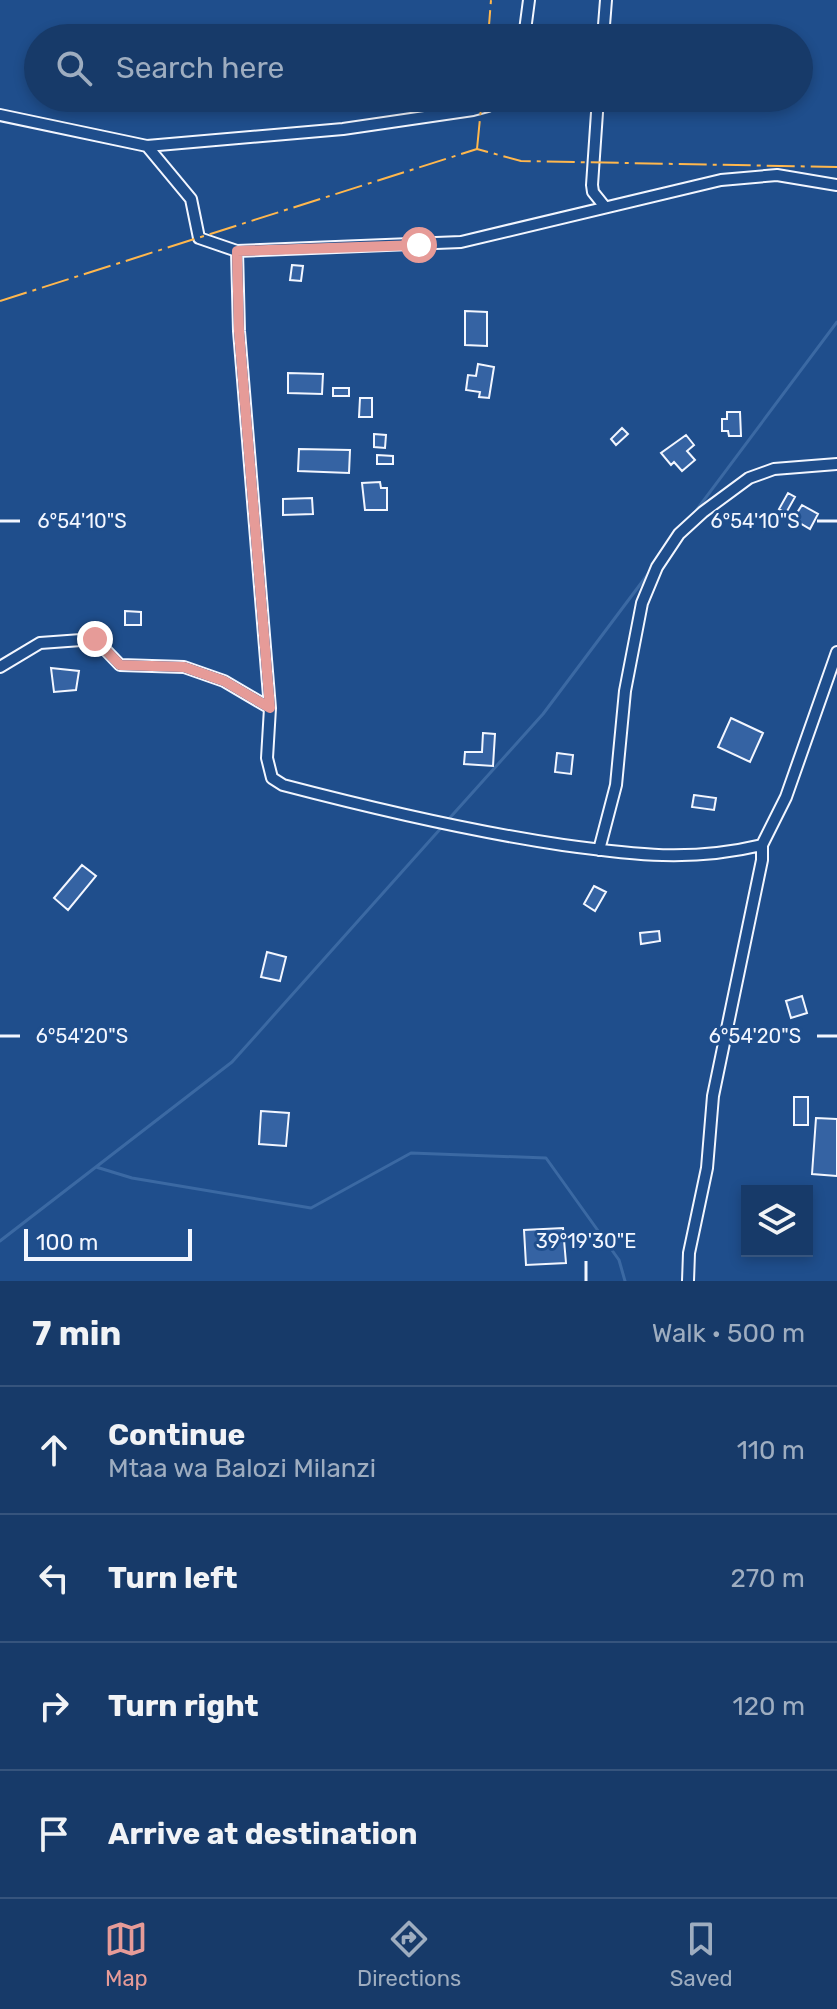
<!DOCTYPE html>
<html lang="en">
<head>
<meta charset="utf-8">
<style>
	:root { --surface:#173a69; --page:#20416f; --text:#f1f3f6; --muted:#9eadc0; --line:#36547d; --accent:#e69b98 }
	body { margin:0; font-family:Rubik,sans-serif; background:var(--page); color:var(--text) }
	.controls { position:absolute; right:24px; bottom:24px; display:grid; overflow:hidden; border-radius:0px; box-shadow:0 4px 12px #0003 }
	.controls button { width:72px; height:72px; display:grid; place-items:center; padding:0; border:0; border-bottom:2px solid var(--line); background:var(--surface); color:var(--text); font:40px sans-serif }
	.scale { position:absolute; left:24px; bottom:20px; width:168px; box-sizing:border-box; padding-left:8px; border:4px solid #f2f6ff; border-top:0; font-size:22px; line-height:28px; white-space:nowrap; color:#f2f6ff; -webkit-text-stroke:6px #1f4e8c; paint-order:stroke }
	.stop { position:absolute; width:24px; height:24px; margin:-18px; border:6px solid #e69b98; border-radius:50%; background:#fff }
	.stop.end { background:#e69b98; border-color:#fff; box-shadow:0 2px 8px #0008 }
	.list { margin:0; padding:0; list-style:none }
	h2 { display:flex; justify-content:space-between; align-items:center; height:104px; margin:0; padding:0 32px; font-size:34px }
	h2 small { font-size:26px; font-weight:400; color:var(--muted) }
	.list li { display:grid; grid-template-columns:52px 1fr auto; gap:24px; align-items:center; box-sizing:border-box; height:128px; padding:0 32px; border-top:2px solid var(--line) }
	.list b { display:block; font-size:30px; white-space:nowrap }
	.list p { margin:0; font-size:26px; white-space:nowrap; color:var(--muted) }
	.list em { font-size:26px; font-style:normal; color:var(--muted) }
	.icon { flex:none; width:44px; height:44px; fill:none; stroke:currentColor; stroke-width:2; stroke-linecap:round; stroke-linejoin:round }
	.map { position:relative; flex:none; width:837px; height:1281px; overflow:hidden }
	.search { position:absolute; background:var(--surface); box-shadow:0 4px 12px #0003; left:24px; right:24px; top:24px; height:88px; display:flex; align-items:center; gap:20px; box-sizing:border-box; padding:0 28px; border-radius:44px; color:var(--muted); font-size:30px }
	.sheet { height:616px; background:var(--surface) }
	nav { display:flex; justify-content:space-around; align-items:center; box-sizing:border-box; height:112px; border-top:2px solid var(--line); background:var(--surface); font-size:22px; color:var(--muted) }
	nav a { display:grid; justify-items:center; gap:4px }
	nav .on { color:var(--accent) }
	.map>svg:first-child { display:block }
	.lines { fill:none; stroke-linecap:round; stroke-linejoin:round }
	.stream { stroke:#3b69a3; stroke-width:3 }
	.building { fill:#3563a3; stroke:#f2f6ff; stroke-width:2 }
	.street-casing { stroke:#f2f6ff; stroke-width:14 }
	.street { stroke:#1f4e8c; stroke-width:10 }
	.power { stroke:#ffb74d; stroke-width:2; stroke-dasharray:28 6 4 6; stroke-linecap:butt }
	.route { stroke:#e69b98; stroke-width:10 }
	.ticks { fill:none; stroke:#f2f6ff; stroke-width:3 }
	.ticks-label { font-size:20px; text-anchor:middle; fill:#f2f6ff; stroke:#1f4e8c; stroke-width:6; stroke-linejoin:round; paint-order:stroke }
</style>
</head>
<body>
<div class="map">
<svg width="837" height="1281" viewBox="0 0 837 1281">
	<rect width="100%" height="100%" fill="#1f4e8c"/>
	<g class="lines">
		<path class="stream" d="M692,516l145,-194
			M447,821l96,-107 108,-144
			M96,1167l36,11 179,30 100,-55 135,5 73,102 6,21
			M0,1241l232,-179 210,-235"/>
	</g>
	<path class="building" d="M292,265l11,1 -2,15 -11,-1z
		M465,311l22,1v34l-22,-1z
		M478,364l16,3 -5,31 -10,-1 1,-5 -14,-2 2,-15 8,1z
		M288,373l35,1 -1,20 -34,-1z
		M333,388h16v8h-16z
		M360,398h12v19h-13z
		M727,412h13l1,24h-12l-1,-5h-6v-12h5z
		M622,428l6,6 -12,11 -5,-6z
		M374,434l12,1 -1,13 -11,-1z
		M686,435l8,10 -7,6 8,9 -13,11 -8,-9 -3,3 -10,-12z
		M299,449l51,1 -1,23 -51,-2z
		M377,455l16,1v8h-16z
		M380,482l1,6h6v22h-22l-3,-27z
		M788,493l7,4 -9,16 -7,-4z
		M312,498l1,16 -30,1v-16z
		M802,505l16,9 -8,15 -17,-10z
		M125,611l16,1v13h-16z
		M51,668l28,3 -3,19 -22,2z
		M731,718l32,15 -13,29 -32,-15z
		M483,733l12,1 -2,32 -29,-2 1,-12h17z
		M557,753l16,2 -2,19 -16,-2z
		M694,795l22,3 -2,12 -22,-3z
		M82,865l14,11 -28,34 -14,-12z
		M594,886l12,6 -11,19 -11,-7z
		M659,931l1,10 -19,3 -1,-11z
		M267,952l19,5 -6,24 -19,-4z
		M802,996l5,17 -16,5 -5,-17z
		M794,1097h14v28h-14z
		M261,1111l28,2 -3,33 -27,-2z
		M816,1118l21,1v57l-25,-2z
		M563,1228l3,35 -40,2 -2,-35z"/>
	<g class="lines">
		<g class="street-casing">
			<path id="street" d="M524,38l5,-38
				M603,38l3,-38
				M598,98l-6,87 1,7 12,15
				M0,115l147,31 196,-17 130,-19 15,-4 14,-8
				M147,146l44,53 8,39 38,13 224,-9 260,-62 56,-5 60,10
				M237,251l2,80 31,377 -3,50 5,20 11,7c92,24 185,46 280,60 72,10 128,17 199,0
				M0,667l40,-24 55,-4 25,26 64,2 40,14 46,27
				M599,850l17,-65 9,-94 17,-88 15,-36 22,-33 24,-22 46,-34 25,-9 63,-5
				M688,1281l1,-28 18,-85 6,-72 49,-236v-15l24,-48 51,-145"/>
		</g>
		<use href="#street" class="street"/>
		<path class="power" d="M488,38l3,-38
			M477,149l5,-51
			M0,301l477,-152 44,12 316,6"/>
	</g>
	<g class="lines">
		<path class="route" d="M95,639l25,26 64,2 40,14 46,27 -31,-377 -2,-80 182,-6"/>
	</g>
	<path class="ticks" d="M0,521h20M817,521h20M0,1036h20M817,1036h20M586,1261v20"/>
	<g class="ticks-label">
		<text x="82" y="528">6°54'10"S</text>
		<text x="755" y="528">6°54'10"S</text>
		<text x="82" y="1043">6°54'20"S</text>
		<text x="755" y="1043">6°54'20"S</text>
		<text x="586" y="1248">39°19'30"E</text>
	</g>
</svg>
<div class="controls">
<button><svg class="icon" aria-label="layers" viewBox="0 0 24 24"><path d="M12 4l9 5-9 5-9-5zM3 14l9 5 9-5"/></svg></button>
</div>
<div class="scale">100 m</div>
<div class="stop" style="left:419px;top:245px"></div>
<div class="stop end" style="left:95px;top:639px"></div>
<div class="search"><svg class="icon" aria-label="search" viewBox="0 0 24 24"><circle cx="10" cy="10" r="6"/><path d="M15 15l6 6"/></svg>Search here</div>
</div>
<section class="sheet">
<h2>7 min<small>Walk · 500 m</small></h2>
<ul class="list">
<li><svg class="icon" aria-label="ahead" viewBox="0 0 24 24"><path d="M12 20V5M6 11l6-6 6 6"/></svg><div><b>Continue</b><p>Mtaa wa Balozi Milanzi</p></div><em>110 m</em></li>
<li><svg class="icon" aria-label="left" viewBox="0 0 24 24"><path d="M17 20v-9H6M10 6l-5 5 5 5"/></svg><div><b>Turn left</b></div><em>270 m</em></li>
<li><svg class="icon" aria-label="right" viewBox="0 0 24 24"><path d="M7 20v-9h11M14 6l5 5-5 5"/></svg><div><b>Turn right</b></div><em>120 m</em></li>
<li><svg class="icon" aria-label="arrive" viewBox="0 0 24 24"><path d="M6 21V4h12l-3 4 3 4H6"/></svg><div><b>Arrive at destination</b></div></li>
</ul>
</section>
<nav>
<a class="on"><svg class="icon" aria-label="map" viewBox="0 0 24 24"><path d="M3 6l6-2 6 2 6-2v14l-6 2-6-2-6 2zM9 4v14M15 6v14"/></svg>Map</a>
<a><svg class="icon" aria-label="directions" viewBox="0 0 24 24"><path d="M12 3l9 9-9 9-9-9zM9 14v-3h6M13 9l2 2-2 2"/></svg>Directions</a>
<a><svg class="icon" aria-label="saved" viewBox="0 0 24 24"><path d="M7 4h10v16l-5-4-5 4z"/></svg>Saved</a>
</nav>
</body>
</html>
